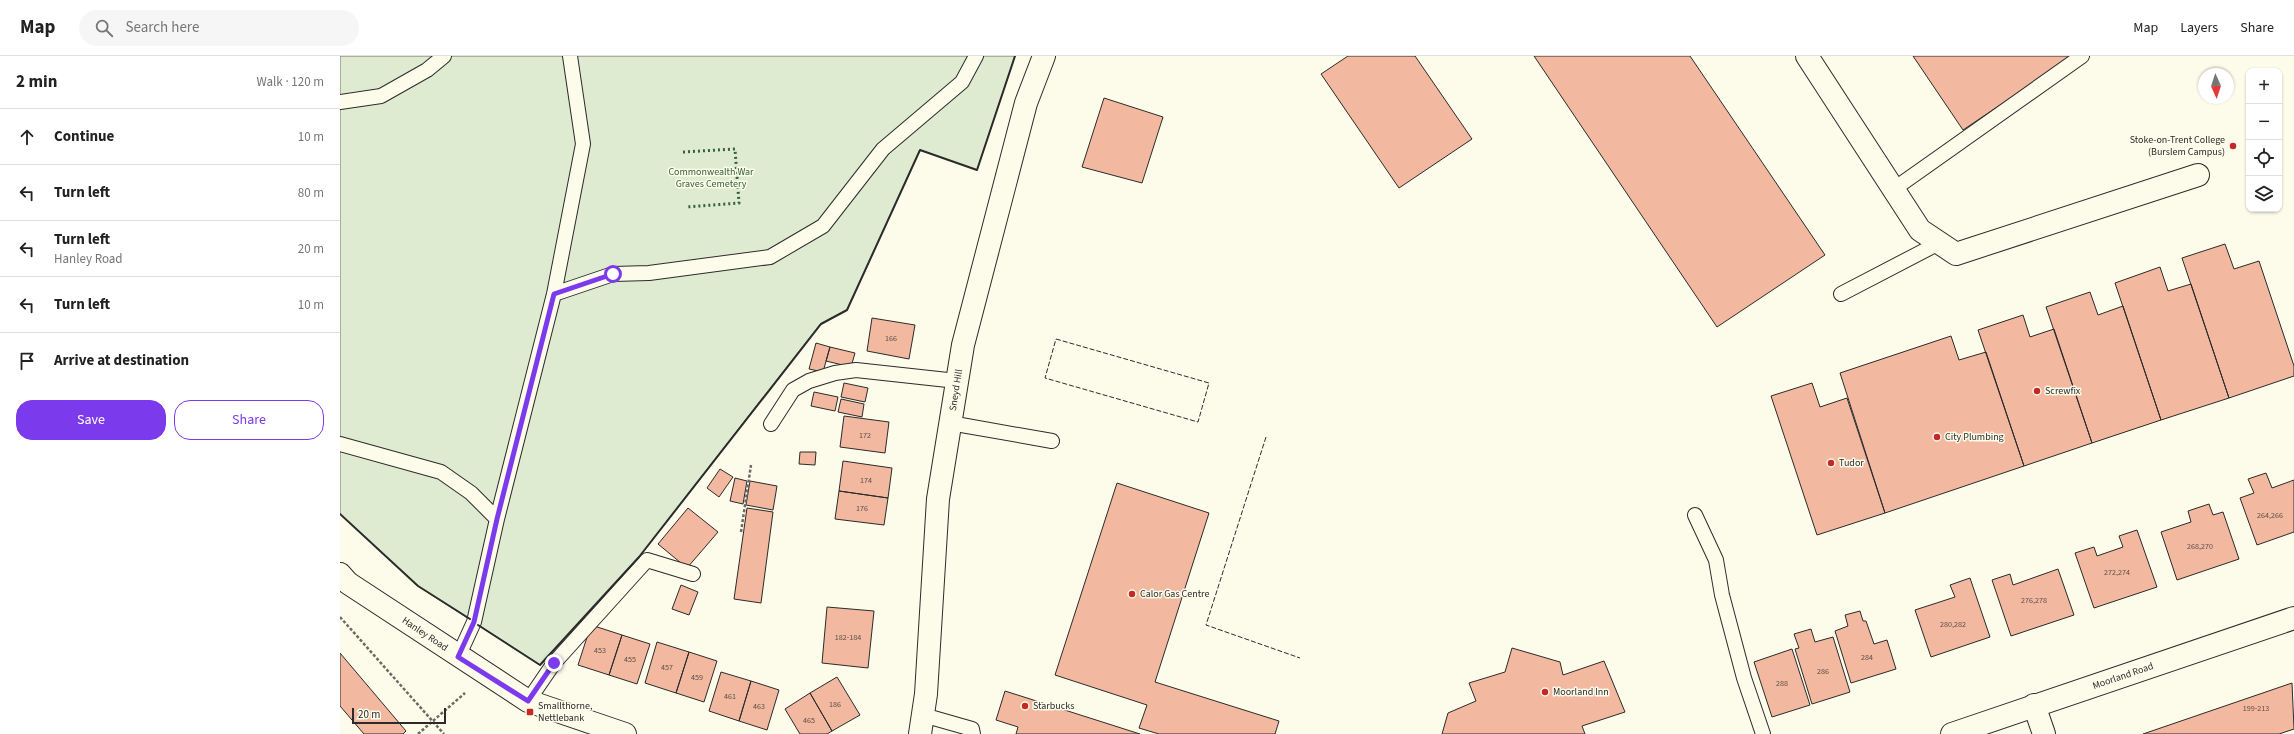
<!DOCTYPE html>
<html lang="en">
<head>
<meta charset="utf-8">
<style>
	:root { --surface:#fff; --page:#f6f6f6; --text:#222; --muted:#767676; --line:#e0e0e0; --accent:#7c3aed }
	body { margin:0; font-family:"Source Sans 3",sans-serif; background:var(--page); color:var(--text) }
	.controls { position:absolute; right:12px; top:12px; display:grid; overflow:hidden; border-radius:8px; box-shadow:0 1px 3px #0004 }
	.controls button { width:36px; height:36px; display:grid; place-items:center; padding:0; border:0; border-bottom:1px solid var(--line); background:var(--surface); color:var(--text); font:20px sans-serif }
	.compass { position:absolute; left:1858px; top:12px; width:36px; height:36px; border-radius:50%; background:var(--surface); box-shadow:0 1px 3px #0004; rotate:177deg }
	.scale { position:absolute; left:12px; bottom:10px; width:94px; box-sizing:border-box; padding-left:4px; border:2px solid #2b2b2b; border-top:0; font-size:11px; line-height:14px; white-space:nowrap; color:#2b2b2b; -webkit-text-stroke:3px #fdfbea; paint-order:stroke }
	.stop { position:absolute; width:12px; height:12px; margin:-9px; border:3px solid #7c3aed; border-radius:50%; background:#fff }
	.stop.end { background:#7c3aed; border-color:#fff; box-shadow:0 1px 4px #0008 }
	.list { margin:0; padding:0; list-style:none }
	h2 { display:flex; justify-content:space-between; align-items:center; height:52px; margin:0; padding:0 16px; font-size:17px }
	h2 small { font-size:13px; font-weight:400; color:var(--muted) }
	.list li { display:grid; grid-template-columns:26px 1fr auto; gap:12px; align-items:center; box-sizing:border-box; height:56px; padding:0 16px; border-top:1px solid var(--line) }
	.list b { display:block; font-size:15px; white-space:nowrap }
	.list p { margin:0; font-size:13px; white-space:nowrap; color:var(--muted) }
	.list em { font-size:13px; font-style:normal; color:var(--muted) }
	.actions { display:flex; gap:8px; padding:12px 16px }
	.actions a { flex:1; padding:9px 0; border:1px solid var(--accent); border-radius:16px; text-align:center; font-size:14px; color:var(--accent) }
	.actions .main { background:var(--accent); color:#fff }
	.icon { flex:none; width:22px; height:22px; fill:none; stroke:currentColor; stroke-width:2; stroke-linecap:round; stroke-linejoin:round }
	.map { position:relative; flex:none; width:1954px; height:678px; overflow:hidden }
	header { display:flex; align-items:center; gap:24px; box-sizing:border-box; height:56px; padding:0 20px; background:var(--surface); border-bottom:1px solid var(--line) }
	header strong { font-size:19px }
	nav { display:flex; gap:22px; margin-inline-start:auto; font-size:14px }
	.search { width:280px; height:36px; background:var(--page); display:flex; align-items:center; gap:10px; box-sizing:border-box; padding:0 14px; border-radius:22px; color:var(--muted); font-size:15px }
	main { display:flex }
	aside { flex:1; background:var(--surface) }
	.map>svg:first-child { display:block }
	.green { fill:#deebd1; stroke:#74746e }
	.building { fill:#f2b8a0; stroke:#2b2b2b }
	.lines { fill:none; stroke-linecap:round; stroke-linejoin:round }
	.lane-casing { stroke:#2b2b2b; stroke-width:16 }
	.street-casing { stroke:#2b2b2b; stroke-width:24 }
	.secondary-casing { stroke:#2b2b2b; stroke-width:24 }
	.primary-casing { stroke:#2b2b2b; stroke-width:24 }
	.path { stroke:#6a6964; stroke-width:2.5; stroke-dasharray:3 2; stroke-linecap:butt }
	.lane { stroke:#fdfbea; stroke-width:14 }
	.street { stroke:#fdfbea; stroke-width:22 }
	.secondary { stroke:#fdfbea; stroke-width:22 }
	.primary { stroke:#fdfbea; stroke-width:22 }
	.hedge { stroke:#34623c; stroke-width:3; stroke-dasharray:2 3; stroke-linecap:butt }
	.fence { stroke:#2b2b2b; stroke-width:1; stroke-dasharray:5 2; stroke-linecap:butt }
	.wall { stroke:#2b2b2b; stroke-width:2 }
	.route { stroke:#7c3aed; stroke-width:5 }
	.poi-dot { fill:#c62828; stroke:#fdfbea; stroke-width:1.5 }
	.labels { text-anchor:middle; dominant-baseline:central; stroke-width:3; stroke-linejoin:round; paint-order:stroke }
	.number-label { font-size:8px; fill:#5d4e48 }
	.poi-label { font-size:10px; fill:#2b2b2b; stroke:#fdfbea; text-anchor:start }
	.park-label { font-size:10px; fill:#34623c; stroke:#fdfbea }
	.street-label { font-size:10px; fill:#2b2b2b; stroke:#fdfbea }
</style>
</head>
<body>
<header>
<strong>Map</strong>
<div class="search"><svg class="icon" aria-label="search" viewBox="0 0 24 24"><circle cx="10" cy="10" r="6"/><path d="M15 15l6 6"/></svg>Search here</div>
<nav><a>Map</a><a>Layers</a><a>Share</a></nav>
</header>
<main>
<aside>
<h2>2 min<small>Walk · 120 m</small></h2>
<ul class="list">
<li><svg class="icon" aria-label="ahead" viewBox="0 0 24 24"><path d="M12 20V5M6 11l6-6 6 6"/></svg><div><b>Continue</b></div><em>10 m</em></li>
<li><svg class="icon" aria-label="left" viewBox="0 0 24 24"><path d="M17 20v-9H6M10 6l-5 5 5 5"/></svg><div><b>Turn left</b></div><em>80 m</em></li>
<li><svg class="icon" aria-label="left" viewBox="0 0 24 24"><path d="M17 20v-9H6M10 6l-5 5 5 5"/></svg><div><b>Turn left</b><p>Hanley Road</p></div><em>20 m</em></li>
<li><svg class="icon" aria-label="left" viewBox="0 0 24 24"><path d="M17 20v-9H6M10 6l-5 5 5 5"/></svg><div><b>Turn left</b></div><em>10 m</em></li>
<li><svg class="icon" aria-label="arrive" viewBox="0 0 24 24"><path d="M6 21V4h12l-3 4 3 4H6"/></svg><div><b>Arrive at destination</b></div></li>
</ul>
<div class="actions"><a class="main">Save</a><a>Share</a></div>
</aside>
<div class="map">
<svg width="1954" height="678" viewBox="0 0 1954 678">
	<rect width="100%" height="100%" fill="#fdfbea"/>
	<path class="green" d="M0,0h675l-38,114 -57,-20 -73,160 -27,14 -181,233 -99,108 -122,-79 -78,-72z"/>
	<path class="building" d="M1008,0h67l57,83 -73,49 -78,-114z
		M1194,0h156l135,199 -108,72z
		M1573,0h160l-110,74z
		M764,42l59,19 -21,66 -60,-16z
		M1885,188l9,25 25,-8 35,105v10l-65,22 -47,-140z
		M1820,211l8,24 23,-7 38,114 -68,22 -46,-137z
		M1750,236l8,23 25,-9 38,114 -69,23 -46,-136z
		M1683,259l7,22 24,-8 38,114 -68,23 -46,-136z
		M532,262l43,7 -6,34 -42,-8z
		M1611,280l8,24 27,-8 38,114 -139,47 -45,-140z
		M476,287l14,4 -7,25 -14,-3z
		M490,291l25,6 -4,14 -25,-6z
		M504,327l24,5 -3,14 -24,-5z
		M1472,327l8,24 27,-9 38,115 -68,22 -46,-139z
		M474,336l24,5 -3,14 -24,-5z
		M501,343l23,5 -2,13 -24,-5z
		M504,360l45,6 -4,31 -45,-6z
		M460,396h16l-1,13 -16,-1z
		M503,405l49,7 -4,30 -49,-7z
		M380,413l13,8 -14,20 -12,-9z
		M1926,417l6,15 22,-8v52l-37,13 -17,-47 14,-5 -6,-14z
		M395,422l12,3 -4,23 -13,-3z
		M410,425l27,5 -4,24 -27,-5z
		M777,427l92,30 -54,169 124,39 -4,13h-116l-20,-6 8,-23 -92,-30z
		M499,435l49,7 -4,27 -49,-6z
		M1869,448l4,11 10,-3 16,47 -62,21 -16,-48 30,-10 -3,-11z
		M348,452l30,24 -31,36 -29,-24z
		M407,452l26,4 -12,91 -27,-4z
		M1797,474l20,57 -63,21 -19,-55 19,-6 3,9 26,-9 -4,-11z
		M1718,513l16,46 -63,21 -19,-56 18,-6 3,11z
		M1630,522l20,59 -59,20 -16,-47 40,-13 -5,-12z
		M341,529l17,7 -9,23 -17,-6z
		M487,551l47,4 -6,57 -46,-5z
		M1520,555l3,10h3l8,23 13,-4 9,29 -45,14 -16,-52 13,-5 -3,-11z
		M251,569l31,10 -13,40 -31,-10z
		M1471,573l4,13 18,-5 17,55 -38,12 -17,-55 4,-1 -5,-14z
		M282,579l28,9 -13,40 -28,-9z
		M317,586l32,10 -13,41 -31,-10z
		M1172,592l48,14 3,13 41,-14 21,51 -43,14 3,8h-143l6,-21 28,-12 -7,-18 36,-11z
		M1452,593l18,56 -38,12 -18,-55z
		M349,596l28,9 -13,41 -28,-9z
		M0,597l66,78 -3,3h-39l-24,-28z
		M381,616l30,9 -12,40 -30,-10z
		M497,621l23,38 -28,16 -22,-38z
		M411,625l28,9 -12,40 -28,-9z
		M1952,627l2,46 -15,5h-136z
		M665,635l135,43h-124l2,-7 -22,-7z
		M470,637l22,38 -5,3h-27l-15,-25z"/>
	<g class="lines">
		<g class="lane-casing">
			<path id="lane" d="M0,46l41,-6 46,-26 17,-14
				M1554,133l188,-133
				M214,238l59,-20 36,-1 121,-16 53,-31 60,-77 79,-67 14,-26
				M1501,238l98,-51
				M610,367l102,18
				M431,368l22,-34 16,-9 26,-8 21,-3 101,11
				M0,388l101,28 30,21 26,26
				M1355,459l21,45 6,35 22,83 19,56
				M118,601l16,-35 23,-103 57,-225 29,-150 -13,-88
				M188,645l26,-38 93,-103 46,14
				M583,659l49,14 1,5"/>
		</g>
		<g class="street-casing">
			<path id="street" d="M1467,0l113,174 36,24 242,-79
				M1694,649l10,29"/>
		</g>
		<g class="secondary-casing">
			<path id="secondary" d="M580,678l6,-40 12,-195 25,-154 63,-242 18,-47
				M1612,678l342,-116"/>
		</g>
		<g class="primary-casing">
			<path id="primary" d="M0,518l8,9 180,118 97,33"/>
		</g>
		<path class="path" d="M401,476l10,-67
			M0,561l104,117
			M78,678l47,-41"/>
		<use href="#lane" class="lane"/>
		<use href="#street" class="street"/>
		<use href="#secondary" class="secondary"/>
		<use href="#primary" class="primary"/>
		<path class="hedge" d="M343,96l52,-3 4,54 -53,4"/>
		<path class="fence" d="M716,283l153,44 -11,39 -153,-44z
			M926,381l-60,188 94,33"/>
		<path class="wall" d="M0,458l78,72 52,33
			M138,569l62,40 99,-108 182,-233 26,-14 73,-160 57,20 38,-114"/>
	</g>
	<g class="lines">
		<path class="route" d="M214,607l-26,38 -70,-44 16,-35 23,-103 57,-225 59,-20"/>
	</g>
	<g class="poi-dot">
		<circle cx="1893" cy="90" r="4"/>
		<circle cx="1697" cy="335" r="4"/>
		<circle cx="1597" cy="381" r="4"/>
		<circle cx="1491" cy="407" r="4"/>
		<circle cx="792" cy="538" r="4"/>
		<circle cx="1205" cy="636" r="4"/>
		<circle cx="685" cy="650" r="4"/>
		<rect x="186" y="652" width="8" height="8" rx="2"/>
	</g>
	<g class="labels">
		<g class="number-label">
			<text x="551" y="282">166</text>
			<text x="525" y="379">172</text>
			<text x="526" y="424">174</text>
			<text x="522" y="452">176</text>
			<text x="1930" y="459">264,266</text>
			<text x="1860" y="490">268,270</text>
			<text x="1777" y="516">272,274</text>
			<text x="1694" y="544">276,278</text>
			<text x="1613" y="568">280,282</text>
			<text x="508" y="581">182-184</text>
			<text x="260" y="594">453</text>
			<text x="1527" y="601">284</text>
			<text x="290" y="603">455</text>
			<text x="327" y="611">457</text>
			<text x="1483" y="615">286</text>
			<text x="357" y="621">459</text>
			<text x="1442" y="627">288</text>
			<text x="390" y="640">461</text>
			<text x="495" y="648">186</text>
			<text x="419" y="650">463</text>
			<text x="1916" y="652">199-213</text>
			<text x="469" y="664">465</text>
		</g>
		<g class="poi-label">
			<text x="1885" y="84" text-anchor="end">Stoke-on-Trent College<tspan x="1885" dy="12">(Burslem Campus)</tspan></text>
			<text x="1705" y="335">Screwfix</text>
			<text x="1605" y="381">City Plumbing</text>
			<text x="1499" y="407">Tudor</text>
			<text x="800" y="538">Calor Gas Centre</text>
			<text x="1213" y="636">Moorland Inn</text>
			<text x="198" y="650">Smallthorne,<tspan x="198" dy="12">Nettlebank</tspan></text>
			<text x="693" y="650">Starbucks</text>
		</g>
		<g class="park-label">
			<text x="371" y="116">Commonwealth War<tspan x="371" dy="12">Graves Cemetery</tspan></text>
		</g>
		<g class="street-label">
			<text transform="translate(616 334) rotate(-81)">Sneyd Hill</text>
			<text transform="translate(85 578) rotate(34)">Hanley Road</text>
			<text transform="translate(1783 620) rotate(-19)">Moorland Road</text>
		</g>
	</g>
</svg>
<div class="controls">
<button>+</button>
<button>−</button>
<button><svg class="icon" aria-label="locate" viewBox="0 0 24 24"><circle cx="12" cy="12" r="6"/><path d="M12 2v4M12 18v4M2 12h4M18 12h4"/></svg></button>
<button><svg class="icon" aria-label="layers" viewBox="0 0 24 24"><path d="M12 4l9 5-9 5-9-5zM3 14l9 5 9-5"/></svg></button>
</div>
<svg class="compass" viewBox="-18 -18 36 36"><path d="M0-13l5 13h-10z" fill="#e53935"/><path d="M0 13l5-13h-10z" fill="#767676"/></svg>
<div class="scale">20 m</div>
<div class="stop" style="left:273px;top:218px"></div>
<div class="stop end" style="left:214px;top:607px"></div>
</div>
</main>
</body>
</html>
